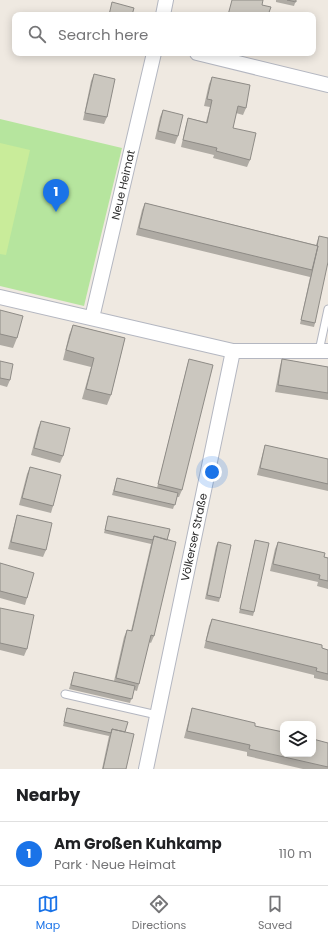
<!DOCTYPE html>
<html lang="en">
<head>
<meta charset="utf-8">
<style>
	:root { --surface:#fff; --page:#f6f6f6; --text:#202124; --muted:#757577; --line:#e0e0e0; --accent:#1a73e8 }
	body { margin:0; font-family:Poppins,sans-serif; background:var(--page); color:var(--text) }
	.controls { position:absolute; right:12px; bottom:12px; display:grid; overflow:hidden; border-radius:8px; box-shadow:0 2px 10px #0003 }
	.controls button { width:36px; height:36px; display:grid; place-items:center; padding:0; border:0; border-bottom:1px solid var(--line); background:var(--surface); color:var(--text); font:20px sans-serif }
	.you { position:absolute; left:212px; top:472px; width:14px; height:14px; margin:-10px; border:3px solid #fff; border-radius:50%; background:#1a73e8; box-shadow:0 0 0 6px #1a73e833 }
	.badge { display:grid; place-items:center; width:26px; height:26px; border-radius:50%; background:var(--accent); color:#fff; font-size:13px; font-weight:700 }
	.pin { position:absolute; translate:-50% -33px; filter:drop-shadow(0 1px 2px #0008) }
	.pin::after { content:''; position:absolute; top:21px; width:14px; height:12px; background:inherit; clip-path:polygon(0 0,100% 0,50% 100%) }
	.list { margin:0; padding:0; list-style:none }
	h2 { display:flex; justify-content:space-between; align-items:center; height:52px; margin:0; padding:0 16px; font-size:17px }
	h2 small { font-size:13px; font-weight:400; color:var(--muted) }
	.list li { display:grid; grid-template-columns:26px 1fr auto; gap:12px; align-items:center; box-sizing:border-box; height:64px; padding:0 16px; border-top:1px solid var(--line) }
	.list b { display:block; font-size:15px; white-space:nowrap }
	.list p { margin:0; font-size:13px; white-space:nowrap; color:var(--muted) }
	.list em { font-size:13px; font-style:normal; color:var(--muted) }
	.icon { flex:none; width:22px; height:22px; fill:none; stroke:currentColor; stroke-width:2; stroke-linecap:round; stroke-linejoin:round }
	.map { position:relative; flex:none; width:328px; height:769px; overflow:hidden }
	.search { position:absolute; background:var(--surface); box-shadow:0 2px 10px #0003; left:12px; right:12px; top:12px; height:44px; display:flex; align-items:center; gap:10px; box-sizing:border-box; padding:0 14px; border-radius:8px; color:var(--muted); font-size:15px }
	.sheet { height:116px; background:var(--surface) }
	nav { display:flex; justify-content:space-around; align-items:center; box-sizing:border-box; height:56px; border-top:1px solid var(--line); background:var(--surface); font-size:11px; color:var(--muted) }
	nav a { display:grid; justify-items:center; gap:2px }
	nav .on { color:var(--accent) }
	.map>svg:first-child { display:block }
	.green { fill:#b6e59e }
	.pitch { fill:#c9ec9a }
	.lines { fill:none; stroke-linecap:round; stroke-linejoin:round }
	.lane-casing { stroke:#b4b7c1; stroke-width:9 }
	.street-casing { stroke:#b4b7c1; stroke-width:16 }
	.lane { stroke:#fff; stroke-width:7 }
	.street { stroke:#fff; stroke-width:14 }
	.wall { fill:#afaba4 }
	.building { fill:#cbc7bf; stroke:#8e8b86 }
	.labels { text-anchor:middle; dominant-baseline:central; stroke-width:4; stroke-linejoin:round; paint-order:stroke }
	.street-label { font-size:11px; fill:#2e2e2e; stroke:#fff }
</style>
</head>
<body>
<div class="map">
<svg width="328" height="769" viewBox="0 0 328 769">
	<rect width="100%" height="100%" fill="#efe9e1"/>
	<path class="green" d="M0,119l122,29 -38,158 -84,-20z"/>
	<path class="pitch" d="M0,143l30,7 -24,105 -6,-1z"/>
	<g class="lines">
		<g class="lane-casing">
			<path id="lane" d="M319,351l9,-42
				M65,694l92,21"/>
		</g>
		<g class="street-casing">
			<path id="street" d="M163,15l3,-15
				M197,53l131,32
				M0,297l233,54h95
				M92,318l62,-265
				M146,769l87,-418"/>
		</g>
		<use href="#lane" class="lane"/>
		<use href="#street" class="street"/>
	</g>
	<path class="wall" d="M276,0h20l-2,6 -18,-4z
		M94,74l13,43 -3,7 -21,-4 8,-39z
		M212,77l34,31 -3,7 -7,-2 -3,15 17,32 -3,7 -34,-9 1,-3 -33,-8 5,-22 2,-7 18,4 4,-15 -6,-1 5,-22z
		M163,110l15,26 -3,8 -20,-5 5,-22z
		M145,203l171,42 3,-9 -4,87 -1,4 -14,-3 10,-47 -174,-42 6,-25z
		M0,310l17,28 -4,10 -13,-3z
		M73,325l52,13 -14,57 -4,10 -25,-6 9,-32 -28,-7 6,-25z
		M189,359l-7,131 -3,7h-2l-4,12 -61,-14 5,-17 40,10 30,-122z
		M282,359l46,8v33l-53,-8 5,-26z
		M0,361l10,19 -3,7 -7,-2z
		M41,421l22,35 -3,7 -29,-8 7,-27z
		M265,445l63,14v32l-71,-16 6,-23z
		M30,467l23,39 -2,7 -32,-8 8,-31z
		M17,515l29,35 -3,7 -35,-8 7,-27z
		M108,516l59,24 -13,96 -3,7 -2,-1 -10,42 -2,7 -3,-1 -4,13 -61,-14 5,-17 40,9 10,-44 3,-7 4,1 20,-87 -47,-11z
		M255,540l-1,72 -1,4 -14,-3 15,-69z
		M218,542l2,56 -1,4 -14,-3 11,-53z
		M278,542l50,16v31l-11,-3 1,-4 -48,-11 5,-22z
		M0,563l27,35 -2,7 -25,-7z
		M0,608l27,41 -3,7 -24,-6z
		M212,619l116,31v31l-14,-3v-3l-110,-27 5,-22z
		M67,708l58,24 1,37h-24l7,-33 -46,-10z
		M192,708l63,18 73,17v26h-25l-56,-13v-4l-63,-14 6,-23z"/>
	<path class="building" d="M232,0h31l-1,5 9,2 -3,8h-40z
		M287,0h9v2z
		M112,2l22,6 -2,7h-23z
		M94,74l21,5 -8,38 -22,-4z
		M212,77l38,8 -4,23 -8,-2 -5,22 23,5 -6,27 -34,-9 1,-3 -34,-8 5,-22 19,5 5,-23 -5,-1z
		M163,110l20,5 -5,21 -20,-5z
		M145,203l173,43 -6,24 -173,-42z
		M319,236l9,2v24l-13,61 -14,-3 17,-74h-1z
		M0,310l23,6 -6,22 -17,-4z
		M73,325l52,13 -14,57 -25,-6 8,-31 -28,-8z
		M189,359l24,6 -31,125 -24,-6z
		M282,359l46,8v26l-50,-8z
		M0,361l13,3 -3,16 -10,-2z
		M41,421l29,7 -7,28 -29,-8z
		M265,445l63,14v25l-68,-16z
		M30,467l31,8 -8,31 -31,-8z
		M117,478l61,15 -3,12 -61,-14z
		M17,515l35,8 -6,27 -35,-8z
		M108,516l62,13 -3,11 -13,-4 -1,4 -48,-10z
		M154,536l22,6 -22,94 -3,-1 -12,49 -23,-6 11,-48 5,1z
		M255,540l14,3 -15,69 -14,-3z
		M218,542l13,3 -11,53 -13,-3z
		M278,542l47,11 -1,4 4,1v23l-9,-2 1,-4 -47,-11z
		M0,563l34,10 -7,25 -27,-7z
		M0,608l34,7 -7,34 -27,-6z
		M212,619l110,26v3l6,2v24l-12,-3 1,-3 -111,-27z
		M74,672l61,14 -3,13 -61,-14z
		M67,708l61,14 -3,10 -13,-3 -1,4 -47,-11z
		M192,708l63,15v3l28,6v22h30v-15l15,4v24l-79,-18 1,-4 -63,-14z
		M112,729l22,5 -8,35h-23z"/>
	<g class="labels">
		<g class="street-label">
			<text transform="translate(123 185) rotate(-77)">Neue Heimat</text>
			<text transform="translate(194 537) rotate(-78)">Völkerser Straße</text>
		</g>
	</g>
</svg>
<div class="controls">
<button><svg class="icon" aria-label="layers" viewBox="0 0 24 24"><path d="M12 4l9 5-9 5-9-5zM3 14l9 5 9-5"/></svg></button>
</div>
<div class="you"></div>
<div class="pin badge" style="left:56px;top:212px">1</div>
<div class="search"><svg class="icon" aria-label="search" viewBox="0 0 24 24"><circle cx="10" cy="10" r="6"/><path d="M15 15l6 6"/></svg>Search here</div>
</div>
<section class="sheet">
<h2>Nearby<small></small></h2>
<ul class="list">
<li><span class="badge">1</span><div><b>Am Großen Kuhkamp</b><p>Park · Neue Heimat</p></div><em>110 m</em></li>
</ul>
</section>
<nav>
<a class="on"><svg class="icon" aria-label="map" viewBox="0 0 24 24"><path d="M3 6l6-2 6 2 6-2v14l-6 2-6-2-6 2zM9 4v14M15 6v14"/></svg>Map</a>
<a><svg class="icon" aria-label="directions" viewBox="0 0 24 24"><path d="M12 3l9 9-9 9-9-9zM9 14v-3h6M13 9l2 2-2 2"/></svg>Directions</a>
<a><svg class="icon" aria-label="saved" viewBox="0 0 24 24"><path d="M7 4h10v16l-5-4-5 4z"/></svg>Saved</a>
</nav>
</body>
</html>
